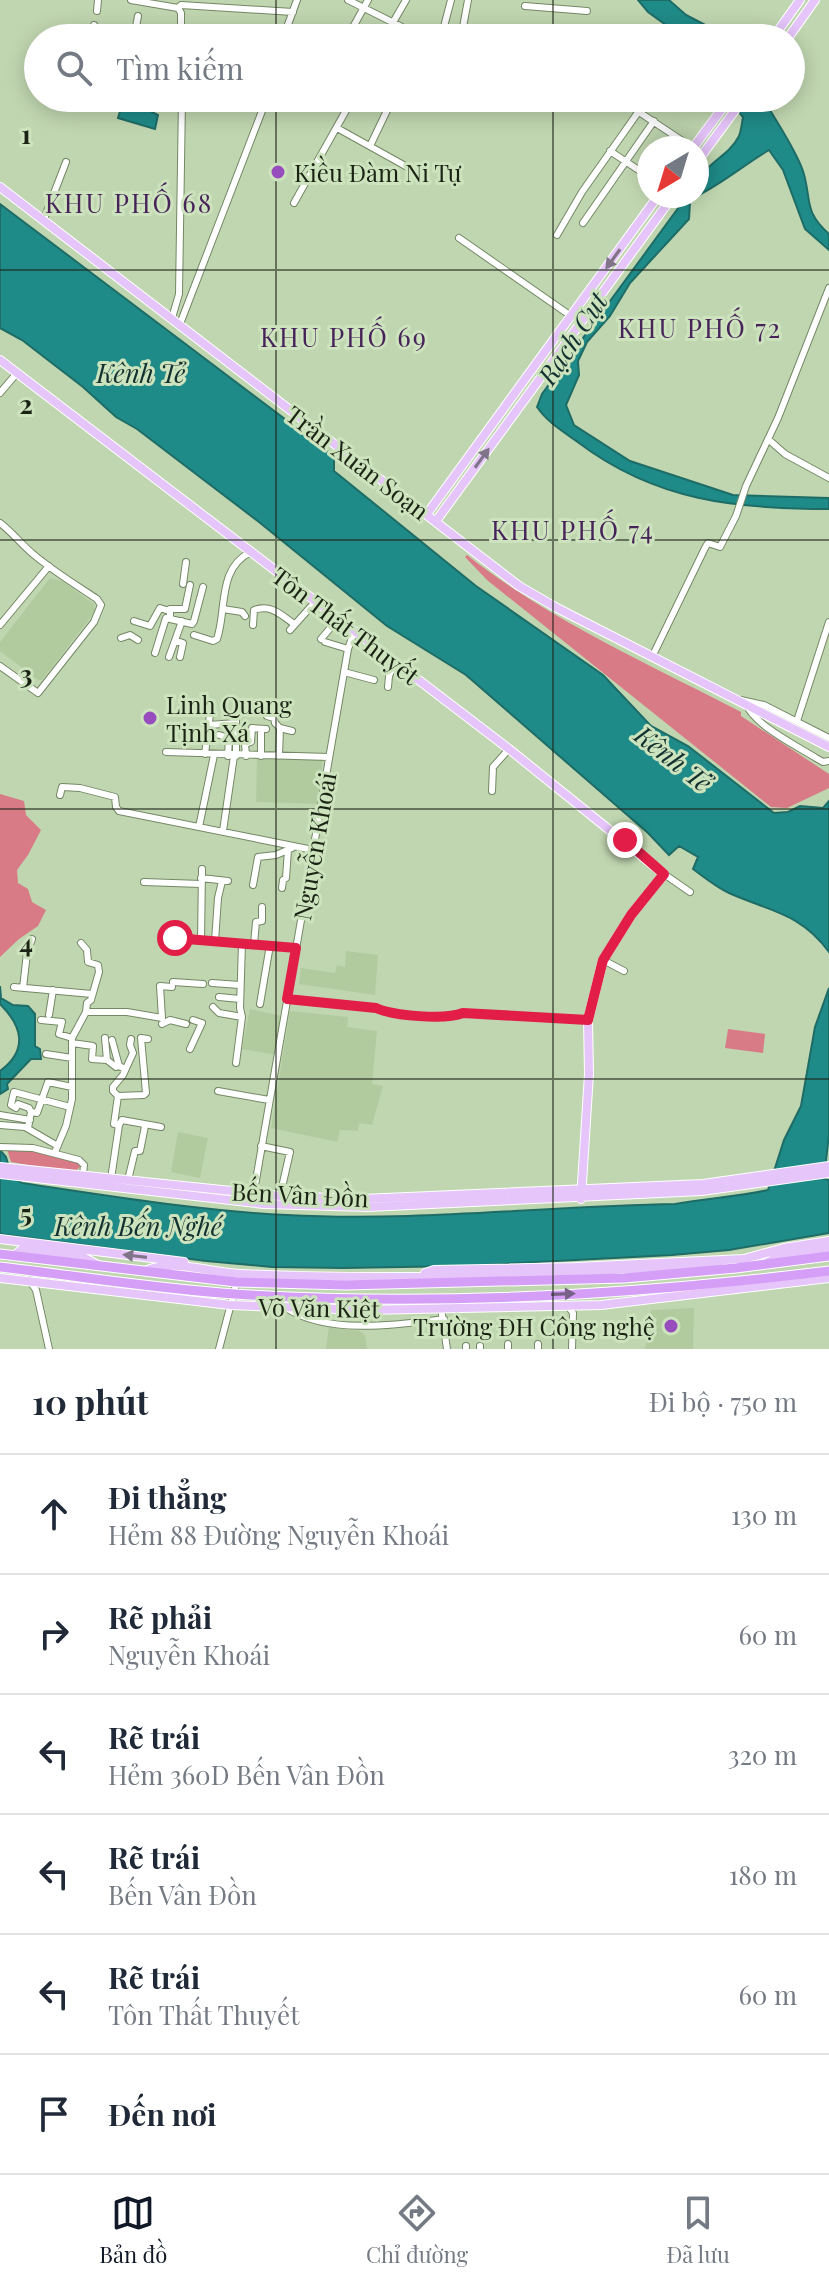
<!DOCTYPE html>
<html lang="vi">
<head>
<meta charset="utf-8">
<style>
	:root { --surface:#fff; --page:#f6f6f7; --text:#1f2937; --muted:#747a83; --line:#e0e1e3; --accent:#111827 }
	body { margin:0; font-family:"Playfair Display",serif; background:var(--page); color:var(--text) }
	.compass { position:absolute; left:637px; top:136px; width:72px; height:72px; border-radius:50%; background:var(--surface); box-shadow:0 4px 20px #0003; rotate:218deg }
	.stop { position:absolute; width:24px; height:24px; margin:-18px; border:6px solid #e11d48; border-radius:50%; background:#fff }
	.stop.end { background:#e11d48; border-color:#fff; box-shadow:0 2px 8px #0008 }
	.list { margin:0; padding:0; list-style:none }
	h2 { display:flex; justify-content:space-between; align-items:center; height:104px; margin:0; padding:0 32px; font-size:34px }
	h2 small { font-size:26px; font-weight:400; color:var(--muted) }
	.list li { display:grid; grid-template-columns:52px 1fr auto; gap:24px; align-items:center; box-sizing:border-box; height:120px; padding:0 32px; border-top:2px solid var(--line) }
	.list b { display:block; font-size:30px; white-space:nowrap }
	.list p { margin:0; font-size:26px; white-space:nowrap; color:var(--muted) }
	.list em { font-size:26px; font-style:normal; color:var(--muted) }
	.icon { flex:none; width:44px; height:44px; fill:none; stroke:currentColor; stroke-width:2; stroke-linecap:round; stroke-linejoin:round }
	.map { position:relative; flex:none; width:829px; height:1349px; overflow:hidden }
	.search { position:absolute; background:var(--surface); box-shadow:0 4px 20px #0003; left:24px; right:24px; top:24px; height:88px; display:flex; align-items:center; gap:20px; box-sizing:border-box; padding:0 28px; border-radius:44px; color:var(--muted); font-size:30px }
	.sheet { height:824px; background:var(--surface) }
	nav { display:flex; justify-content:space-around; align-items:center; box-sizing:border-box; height:112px; border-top:2px solid var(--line); background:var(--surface); font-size:22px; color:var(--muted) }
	nav a { display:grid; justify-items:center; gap:4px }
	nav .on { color:var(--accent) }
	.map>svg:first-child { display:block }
	.built { fill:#b1cb9f }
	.green { fill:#d97b87 }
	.water { fill:#1f8b88; stroke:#1e6c66; stroke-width:2 }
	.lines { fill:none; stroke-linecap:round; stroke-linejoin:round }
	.minor-casing { stroke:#748866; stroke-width:8 }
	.major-casing { stroke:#fff; stroke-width:10 }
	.highway-casing { stroke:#fff; stroke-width:11 }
	.minor { stroke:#fff; stroke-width:6 }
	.major { stroke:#e6c5fa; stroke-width:8 }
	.highway { stroke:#d69ff7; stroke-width:9 }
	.oneway { fill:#807488 }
	.oneway2 { fill:#786186 }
	.route { stroke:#e11d48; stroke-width:10 }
	.grid { fill:none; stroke:#1b2315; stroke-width:2; stroke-opacity:0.55 }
	.poi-dot { fill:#984dbf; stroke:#cce3bd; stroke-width:3 }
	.labels { text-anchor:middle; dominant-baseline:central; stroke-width:6; stroke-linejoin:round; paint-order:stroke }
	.poi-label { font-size:24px; fill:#1b2315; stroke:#cce3bd; text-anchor:start }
	.street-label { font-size:24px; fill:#1b2315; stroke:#cce3bd }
	.neighbourhood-label { font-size:26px; letter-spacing:2px; fill:#47235a; stroke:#cce3bd }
	.water-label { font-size:26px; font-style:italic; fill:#133130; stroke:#cce3bd }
	.grid-label { font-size:26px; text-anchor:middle; font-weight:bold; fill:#1b2315; stroke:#cce3bd; stroke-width:6; stroke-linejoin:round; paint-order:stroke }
</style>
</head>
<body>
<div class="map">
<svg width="829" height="1349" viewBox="0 0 829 1349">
	<rect width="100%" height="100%" fill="#c0d6b0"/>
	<path class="built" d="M50,578l12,3 32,23 1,8 -53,68h-4l-38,-29v-9z
		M257,757l66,1 -6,46 -61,-2z
		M346,951l32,4 -3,40 -76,-11 2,-16 34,5 2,-8 8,2z
		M250,1009l32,7 -6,39 -34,-6z
		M290,1011l58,6 -1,10 30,4 -5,53 11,2 -11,39 -13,-2 -1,8 -18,-1 -3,12 -66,-14z
		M178,1132l30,6 -8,40 -29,-6z
		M694,1308l-1,41h-48l6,-39z
		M329,1327l31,4 5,4 2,14h-41z"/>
	<path class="green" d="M467,555c82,65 182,109 274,157v4l88,58v14l-42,20 -16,-1 -284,-227 -22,-23z
		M0,794l24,7 2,14 15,15 -13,25 -11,15 1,13 10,6 4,13 14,8 -8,16 -19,13 -19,18z
		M728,1029l37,5 -2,19 -38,-5z
		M7,1149h25l46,12 2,6 -7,6 -62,-11z"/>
	<path class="water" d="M638,0h31l17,15 33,17 4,6h-39l-36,-26z
		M733,98h30c12,22 32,50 40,73 9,29 0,40 26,63v16l-24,-21 -22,-59 -14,-20c-25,15 -46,33 -72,46 0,-34 29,-34 42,-60 2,-5 3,-13 4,-19l-6,-7z
		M129,100l29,15 -3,14 -37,-11 3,-10z
		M687,196h10l-7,6 -1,17 -59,64 -20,33 -23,26 -9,19 1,14 -13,30 8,20 56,36 103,34 96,3v11c-93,0 -173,-8 -250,-66 -15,-11 -31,-20 -42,-36l5,-13z
		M0,204l334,252v15l142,115 127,89 48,51 37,20 86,67 14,-1 12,-6 23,2 6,-7v151c-28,-39 -60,-41 -100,-59 -13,-6 -25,-16 -36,-24l5,-12 -19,-11 -10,9 -21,-22 -182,-158 -79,-49 -128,-104 -122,-93 -21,-12 -33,-30 -61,-47 -22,-12z
		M0,986l1,12 12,7 15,1 7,8v32l5,3 1,10h-10l-24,25 1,5 -8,5v-23c28,-21 23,-44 0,-67z
		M829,988v146l-5,45 5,1v53l-100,17 -57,5 -210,11 -119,2 -71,-1 -66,-6 -206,-27v-84l6,7 5,18 11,8c88,13 177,28 265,32 130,7 259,-9 388,-11 31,-6 62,-7 93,-14l16,-50 17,-34 14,-79z"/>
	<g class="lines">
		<g class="minor-casing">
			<path id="minor" d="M131,0l47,8 3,5v25
				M348,0l76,38
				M525,6l62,5
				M178,8l3,-3 112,7
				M97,11l1,-11
				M91,38l3,-13
				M134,38l4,-22
				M283,38l14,-38
				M347,38l21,-38
				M384,38l22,-38
				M441,38l10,-38
				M461,38l7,-38
				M166,98l16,6
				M618,98l75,50
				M337,128l72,40
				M370,146l23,-48
				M610,151l39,26
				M294,203l59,-105
				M44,219l22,-57
				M583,223l71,-102
				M557,235l25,-43 57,-81
				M459,238l112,78
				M172,318l7,-24 3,-196
				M180,324l87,-226
				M0,393l17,-20
				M768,439l17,15 44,24
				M0,523c13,10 21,21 33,31 20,17 43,31 64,45l4,6 -7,17 -56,71 -38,-27
				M183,584l3,-22
				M223,609l19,3 3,4
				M170,617v-8h15l5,-24
				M134,621l16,5 10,-18 9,3
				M0,625l49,-59
				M253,625l1,-15c18,-6 27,5 40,14
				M290,630l25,-28
				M194,635l19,6 4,-2c10,-29 0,-71 34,-87
				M121,638l9,-3 8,5
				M321,639l17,-20
				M177,641l6,2 -3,14
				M325,642l23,7
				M155,653l11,-35 26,6 2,-3 9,-34
				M169,657l13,-36
				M652,657l53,-109 3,-5 12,4 16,-31 10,-30 32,-68 51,-130
				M344,672l30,8
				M388,687l1,-11 6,-13
				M741,700l23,5 65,33
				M746,703c6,21 51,43 70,55l7,4 6,-1
				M267,716l7,2 1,5 5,5 12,3
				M236,718v38
				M797,721l32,-99
				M209,725l27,-2
				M261,729v27
				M244,731l2,25
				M219,735l10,3 -1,18
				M245,744l6,-2 1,-14 14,1
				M166,752l163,5
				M205,754l5,-40
				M279,756l1,-28
				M492,791l1,-24 16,-18
				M60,795l2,-8 18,1 35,9 1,10 3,4 194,39
				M199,827l15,-72
				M223,831l11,-75
				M664,874l26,18
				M201,878l27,3
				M144,882l57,2
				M253,885l5,-28 18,-2 16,-7
				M282,888l1,-8 3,-2 2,-28
				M175,938l121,10
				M201,941l1,-72
				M215,941l3,-43 4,-17
				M254,944l2,-22 6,-1v-14
				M603,960l21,11
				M173,982l30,2
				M212,983l28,2
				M14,987l78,7
				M23,988l4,-35 5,-14
				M219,997l21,2
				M287,999l89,9c18,8 70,12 87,5l125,7
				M260,1004l10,-59
				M213,1007l6,6 23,4
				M86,1012h41l35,6 -2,-32 12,1
				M49,1015l4,-25
				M41,1020l21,2 -3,12 13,4
				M162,1024l8,-4 16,4
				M105,1038l2,22
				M112,1040l7,26
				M72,1043l21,3 -1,13 15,1 9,7 3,-1 6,3
				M190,1049l12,-26 -9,-3
				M46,1054l26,4
				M236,1063l6,-46 -2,-9 2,-65
				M218,1091l51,9
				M118,1096l26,-1 2,-2 -5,-55 7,1
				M31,1112l-2,-4 -11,-4 -2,4 -5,-3 3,-13 56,15
				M0,1115l30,5
				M0,1125l25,2 31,18
				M119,1125l3,-5 39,7
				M28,1128l3,-16 6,1 11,-31 24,5
				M261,1146l29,6 -10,44
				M0,1147l33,1 46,12 5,5 -1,10
				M55,1152l11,-26 6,-27v-61l14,-26 1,-9 4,-3 8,-28 -1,-7 -10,-3 -1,-12 -6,-7
				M111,1179l8,-54 -5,-1 4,-28 -5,-5v-4l10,-12 10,-22 -3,-8 1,-6
				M128,1180l7,-29h5l5,-25
				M252,1203l96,-554 6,-17
				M29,1280l7,10 13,59
				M568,1306l5,7 -1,36
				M286,1308c42,27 111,17 158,11
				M441,1308l6,41
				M538,1344v5
				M466,1346v3
				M480,1346v3
				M219,1349l18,-68
				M508,1349v-5"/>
		</g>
		<g class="major-casing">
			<path id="major" d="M773,38l27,-38
				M788,38l27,-38
				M693,148l37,-50
				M697,162l47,-64
				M0,187l519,399 38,22 272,139
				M0,360l509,389 155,125 -33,41 -28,45 -15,60 1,54 -8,125
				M427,514l231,-318
				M436,521l237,-325
				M0,1167l280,29 82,3 341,-15 126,-18
				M0,1174l264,30 104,3 334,-16 127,-18
				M0,1239l184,23
				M14,1256l8,-7 59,7 15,8
				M765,1264l14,-9 50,-6
				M145,1271c27,-13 65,2 95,3 152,7 305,1 457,-9l23,2
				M425,1273l9,-3 142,-3 168,-8 40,-11 45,-7
				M0,1278l230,27 136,5 235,-5 228,-27"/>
		</g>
		<g class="highway-casing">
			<path id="highway" d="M0,1254l236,28 110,3 278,-7 112,-10 93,-12
				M0,1267c78,9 157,22 235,27 198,13 398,1 594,-23"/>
		</g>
		<use href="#minor" class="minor"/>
		<use href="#major" class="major"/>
		<use href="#highway" class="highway"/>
	</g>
	<defs><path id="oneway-solid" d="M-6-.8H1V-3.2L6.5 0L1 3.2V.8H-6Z" transform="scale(2)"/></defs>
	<g class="oneway">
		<use href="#oneway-solid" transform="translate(613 259) rotate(126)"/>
		<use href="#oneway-solid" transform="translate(482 458) rotate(-54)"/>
		<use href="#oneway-solid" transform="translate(135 1256) rotate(-173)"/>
	</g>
	<use class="oneway2" href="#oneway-solid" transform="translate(563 1294) rotate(-2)"/>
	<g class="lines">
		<path class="route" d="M175,938l121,10 -9,51 89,9c18,8 69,12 87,5l125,7 15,-60 28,-45 33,-41 -39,-34"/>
	</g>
	<path class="grid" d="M276,0v38M553,0v38M276,98v1251M553,98v1251M0,270h829M0,540h829M0,809h829M0,1079h829"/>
	<g class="poi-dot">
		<circle cx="278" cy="172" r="8"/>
		<circle cx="150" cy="718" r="8"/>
		<circle cx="671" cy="1326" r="8"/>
	</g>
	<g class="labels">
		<g class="poi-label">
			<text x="294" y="172">Kiều Đàm Ni Tự</text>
			<text x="166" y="704">Linh Quang<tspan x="166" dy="28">Tịnh Xá</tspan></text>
			<text x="655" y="1326" text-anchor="end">Trường ĐH Công nghệ</text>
		</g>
		<g class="street-label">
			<text transform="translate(358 462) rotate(37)">Trần Xuân Soạn</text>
			<text transform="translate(346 625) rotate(37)">Tôn Thất Thuyết</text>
			<text transform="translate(314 846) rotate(-80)">Nguyễn Khoái</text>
			<text transform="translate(300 1194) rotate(3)">Bến Vân Đồn</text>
			<text transform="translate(319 1307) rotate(1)">Võ Văn Kiệt</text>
		</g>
		<g class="neighbourhood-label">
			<text x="129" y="202">KHU PHỐ 68</text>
			<text x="700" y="327">KHU PHỐ 72</text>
			<text x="344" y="336">KHU PHỐ 69</text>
			<text x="573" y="529">KHU PHỐ 74</text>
		</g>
		<g class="water-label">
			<text transform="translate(572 338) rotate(-57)">Rạch Cụt</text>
			<text x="141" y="372">Kênh Tẻ</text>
			<text transform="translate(674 758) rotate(38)">Kênh Tẻ</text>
			<text x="138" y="1225">Kênh Bến Nghé</text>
		</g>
	</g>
	<g class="grid-label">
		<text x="26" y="144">1</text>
		<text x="26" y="414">2</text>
		<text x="26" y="684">3</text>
		<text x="26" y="953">4</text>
		<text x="26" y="1223">5</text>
	</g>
</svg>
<svg class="compass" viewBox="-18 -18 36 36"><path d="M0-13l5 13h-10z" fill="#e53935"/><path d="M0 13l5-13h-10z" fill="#747a83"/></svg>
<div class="stop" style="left:175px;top:938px"></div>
<div class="stop end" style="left:625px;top:840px"></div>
<div class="search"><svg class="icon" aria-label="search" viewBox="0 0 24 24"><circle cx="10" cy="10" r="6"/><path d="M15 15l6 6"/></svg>Tìm kiếm</div>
</div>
<section class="sheet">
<h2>10 phút<small>Đi bộ · 750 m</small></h2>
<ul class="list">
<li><svg class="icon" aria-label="ahead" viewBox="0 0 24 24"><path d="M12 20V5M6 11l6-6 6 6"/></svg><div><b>Đi thẳng</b><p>Hẻm 88 Đường Nguyễn Khoái</p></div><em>130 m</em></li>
<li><svg class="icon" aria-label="right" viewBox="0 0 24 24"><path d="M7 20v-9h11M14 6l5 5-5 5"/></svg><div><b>Rẽ phải</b><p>Nguyễn Khoái</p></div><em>60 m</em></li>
<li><svg class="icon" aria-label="left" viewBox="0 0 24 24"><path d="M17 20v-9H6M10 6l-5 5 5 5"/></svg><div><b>Rẽ trái</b><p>Hẻm 360D Bến Vân Đồn</p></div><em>320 m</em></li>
<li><svg class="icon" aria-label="left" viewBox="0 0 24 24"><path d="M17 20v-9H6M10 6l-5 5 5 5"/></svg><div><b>Rẽ trái</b><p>Bến Vân Đồn</p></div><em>180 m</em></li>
<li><svg class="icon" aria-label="left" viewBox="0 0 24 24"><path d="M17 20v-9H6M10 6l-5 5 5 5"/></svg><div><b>Rẽ trái</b><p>Tôn Thất Thuyết</p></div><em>60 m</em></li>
<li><svg class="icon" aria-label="arrive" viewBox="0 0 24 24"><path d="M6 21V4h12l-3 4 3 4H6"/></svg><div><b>Đến nơi</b></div></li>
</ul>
</section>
<nav>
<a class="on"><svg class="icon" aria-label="map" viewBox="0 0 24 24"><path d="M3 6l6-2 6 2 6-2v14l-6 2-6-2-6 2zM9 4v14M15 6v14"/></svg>Bản đồ</a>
<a><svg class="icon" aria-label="directions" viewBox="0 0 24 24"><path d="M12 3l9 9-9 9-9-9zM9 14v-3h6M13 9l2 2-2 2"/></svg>Chỉ đường</a>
<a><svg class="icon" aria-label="saved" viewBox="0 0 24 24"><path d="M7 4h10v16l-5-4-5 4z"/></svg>Đã lưu</a>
</nav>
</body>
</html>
